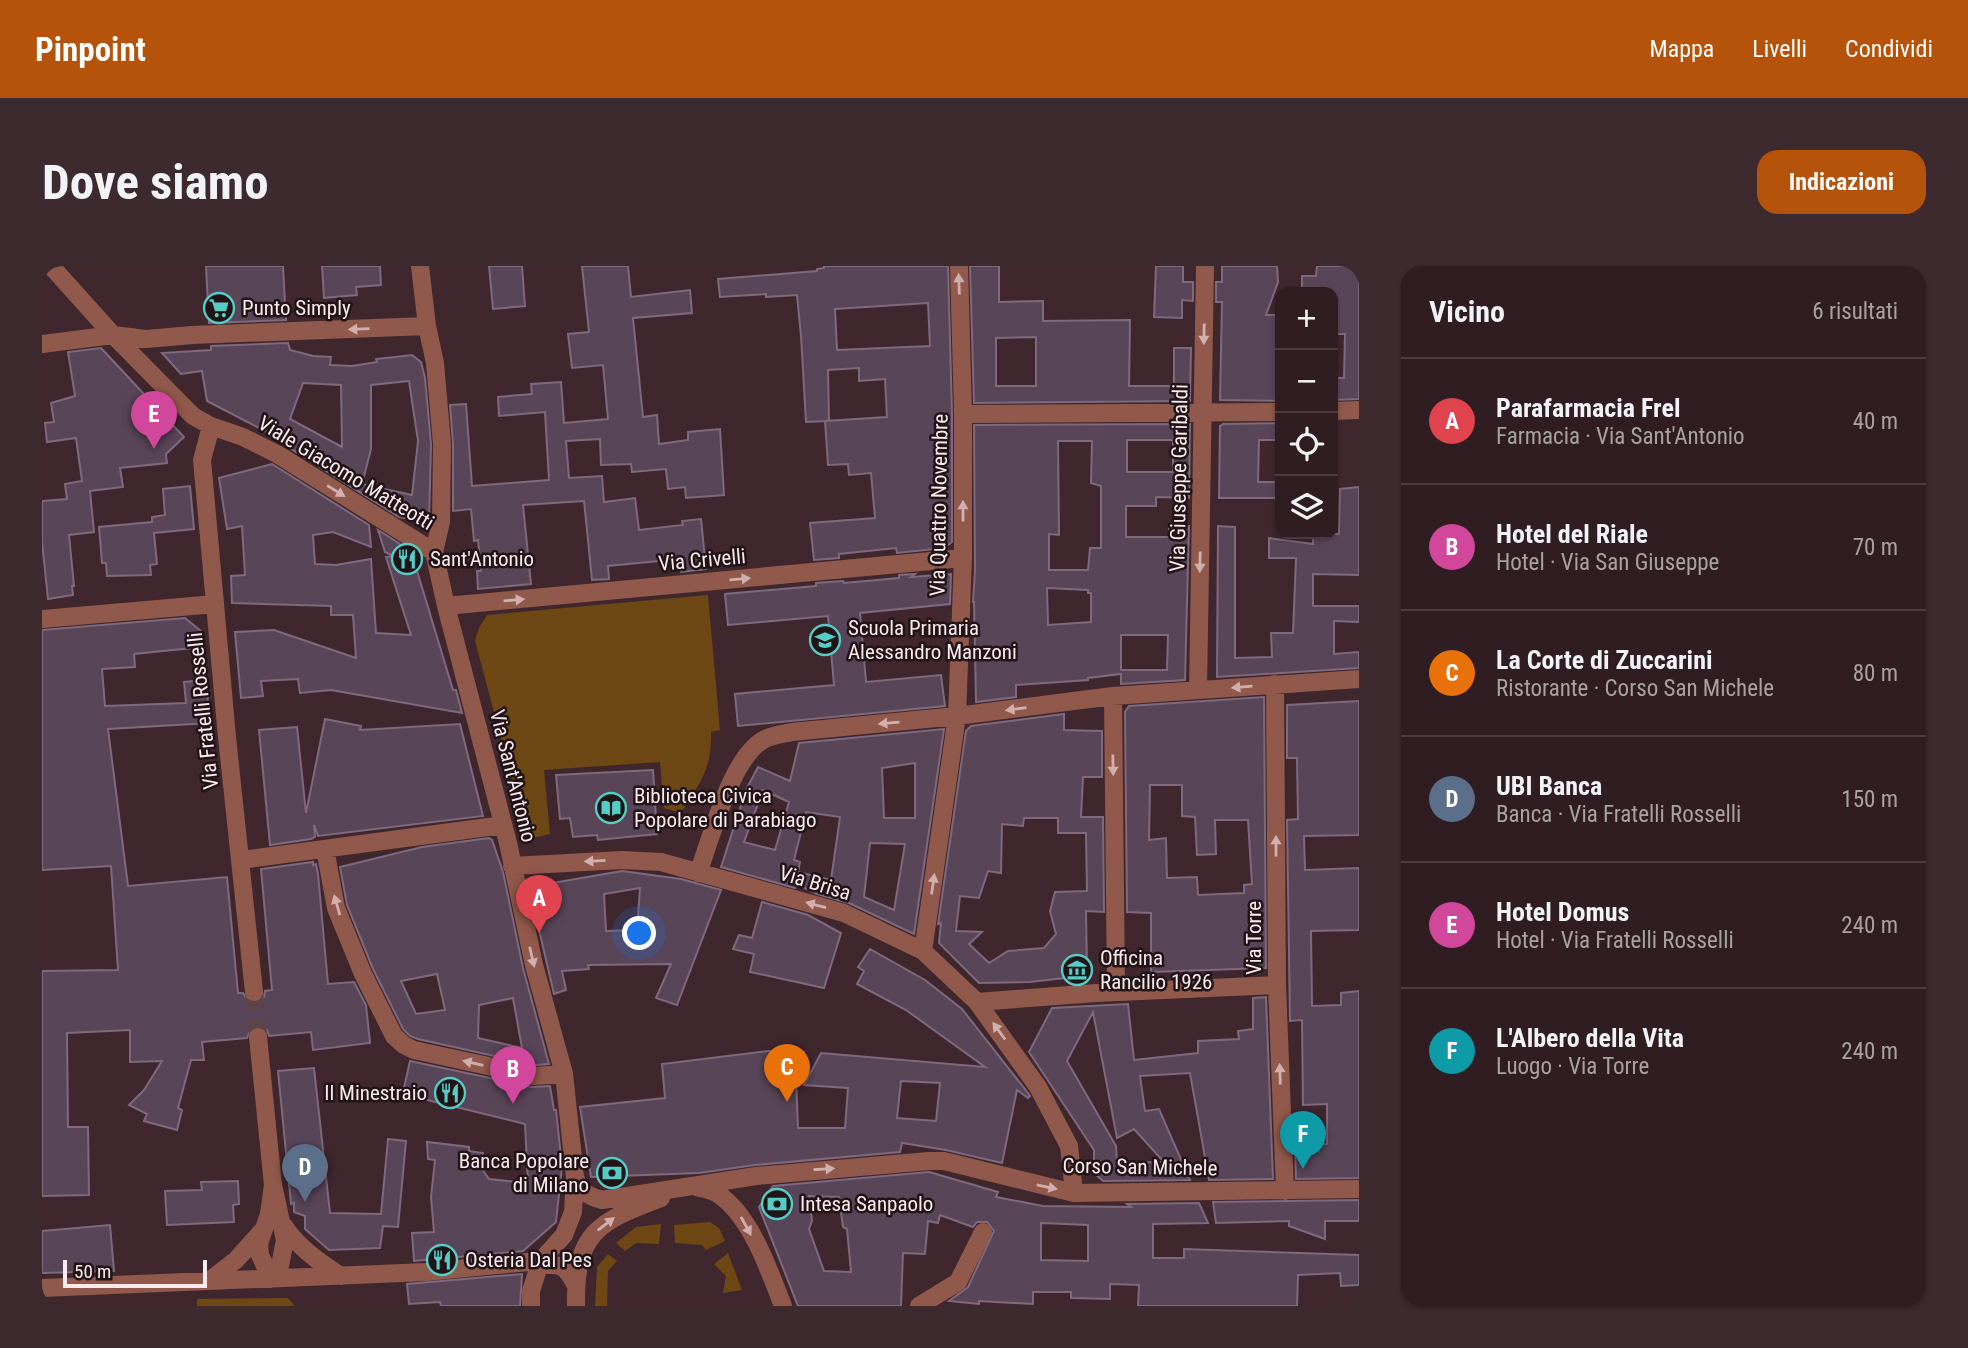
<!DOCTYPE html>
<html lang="it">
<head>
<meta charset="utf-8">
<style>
	:root { --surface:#301d22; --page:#3c2a2f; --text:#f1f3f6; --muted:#a8a2a5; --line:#4b3b40; --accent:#b45309 }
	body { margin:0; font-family:"Roboto Condensed",sans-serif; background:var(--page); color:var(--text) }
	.controls { position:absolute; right:21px; top:21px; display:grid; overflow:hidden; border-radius:14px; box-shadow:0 2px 5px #0004 }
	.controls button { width:63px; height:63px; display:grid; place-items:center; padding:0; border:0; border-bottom:2px solid var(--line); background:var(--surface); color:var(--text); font:35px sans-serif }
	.scale { position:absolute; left:21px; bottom:18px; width:144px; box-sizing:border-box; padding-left:7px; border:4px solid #fae9ed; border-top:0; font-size:19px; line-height:24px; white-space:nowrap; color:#fae9ed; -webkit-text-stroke:5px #201417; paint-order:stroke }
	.you { position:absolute; left:598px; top:668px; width:24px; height:24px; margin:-18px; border:5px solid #fff; border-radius:50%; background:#1a73e8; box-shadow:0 0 0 10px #1a73e833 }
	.badge { display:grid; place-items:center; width:46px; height:46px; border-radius:50%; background:var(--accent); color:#fff; font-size:23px; font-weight:700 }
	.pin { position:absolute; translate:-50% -58px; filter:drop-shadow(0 2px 4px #0008) }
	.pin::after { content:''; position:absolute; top:37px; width:24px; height:21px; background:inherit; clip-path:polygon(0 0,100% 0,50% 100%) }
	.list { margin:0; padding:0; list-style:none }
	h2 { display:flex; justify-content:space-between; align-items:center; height:91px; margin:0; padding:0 28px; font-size:30px }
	h2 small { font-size:23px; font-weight:400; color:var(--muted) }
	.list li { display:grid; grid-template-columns:46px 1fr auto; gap:21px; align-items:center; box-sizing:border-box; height:126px; padding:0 28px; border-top:2px solid var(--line) }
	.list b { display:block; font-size:26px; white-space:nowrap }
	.list p { margin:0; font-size:23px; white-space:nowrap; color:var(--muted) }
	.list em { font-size:23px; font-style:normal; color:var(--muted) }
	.icon { flex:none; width:38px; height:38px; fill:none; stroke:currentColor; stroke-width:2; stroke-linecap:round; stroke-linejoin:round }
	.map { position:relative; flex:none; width:1317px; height:1040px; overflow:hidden; border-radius:21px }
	header { display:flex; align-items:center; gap:42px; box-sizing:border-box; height:98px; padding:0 35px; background:var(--accent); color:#fff }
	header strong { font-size:33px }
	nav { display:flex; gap:38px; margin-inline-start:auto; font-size:24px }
	.intro { display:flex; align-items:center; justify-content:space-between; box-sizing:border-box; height:168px; padding:0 42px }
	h1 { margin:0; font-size:49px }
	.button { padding:18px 32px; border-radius:21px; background:var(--accent); color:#fff; font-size:24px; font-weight:700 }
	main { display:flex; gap:42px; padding:0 42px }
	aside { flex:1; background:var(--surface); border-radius:21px; box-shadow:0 2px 5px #0004 }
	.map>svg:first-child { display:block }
	.green { fill:#6d4714 }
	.building { fill:#594558; stroke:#7e697e; stroke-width:2; fill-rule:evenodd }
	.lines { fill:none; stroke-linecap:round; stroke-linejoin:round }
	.street-tunnel { stroke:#5c444b; stroke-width:18; stroke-dasharray:18 9; stroke-linecap:butt }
	.street { stroke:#91594b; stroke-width:18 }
	.oneway { fill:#d0afac }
	.labels { text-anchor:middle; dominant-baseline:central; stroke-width:5; stroke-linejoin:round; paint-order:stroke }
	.poi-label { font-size:21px; fill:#fae9ed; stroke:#201417; text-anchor:start }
	.street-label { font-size:21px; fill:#fae9ed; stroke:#201417 }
</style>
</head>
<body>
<header>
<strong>Pinpoint</strong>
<nav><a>Mappa</a><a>Livelli</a><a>Condividi</a></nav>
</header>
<div class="intro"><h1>Dove siamo</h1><a class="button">Indicazioni</a></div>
<main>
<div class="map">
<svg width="1317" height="1040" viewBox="0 0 1317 1040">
	<rect width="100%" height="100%" fill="#40272e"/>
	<path class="green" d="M666,329l12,135 -9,2c1,38 -11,50 -30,81l-17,-5 -4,-46 -116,8 6,64 -22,5 -53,-198 4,-13 8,-13z
		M668,956l9,6 6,13 -19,9 -4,-5 -27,-2 -1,-18z
		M619,958l-2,20 -23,-1 -11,8 -9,-8 20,-16z
		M686,987l14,37 -19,3 3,-17 -12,-12z
		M566,988l9,7 -9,10 -1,35h-12l2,-39z
		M246,1032l7,8h-98v-7z"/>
	<path class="building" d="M164,0h77l3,54 -77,3z
		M280,0h58l1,19 -25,2 1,8 -33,3z
		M447,0h33l3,40 -32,3z
		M540,0h46l3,31 59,-7 2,23 -59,5 10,99 14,-2 2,29 29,-4v-8l32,-3 4,66 -38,3 -1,-11 -17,2 -2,-20 -34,3 -1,-8 -30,1 -1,-26 -34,2 3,37 33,-2 2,26 31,-4 4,32 44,-5 -1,-4 19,-2 5,50 -25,3 -2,-13 -71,7 1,13 -17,1 -8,-79 -61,4 8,79 -53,5 -1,-18h4l-3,-31 -4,1 -3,-32 -18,2v-67l-3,-39 16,-1 6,82 77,-6 -4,-68 -46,4 -1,-19 34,-3 -1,-10 30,-2 3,41 44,-4 -5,-54 -31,3 -4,-34 21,-2z
		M782,0h124l4,148v128l-8,6 -47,5 -1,-5 -57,6v4l-25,2 -4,-37 65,-5 -4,-45 -22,2 -1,-11 -20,1 -3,-44 62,-4 -2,-38 -26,2v-13l-31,2 1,51 -23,1 -5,-86 -4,-41 -31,2v-3l-46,3 -2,-18 99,-8v-2l7,-1zM886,37l2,43 -93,4 -2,-41z
		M928,0h29v36l44,-1v20l87,-1 -1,66h45v-38h17l-1,53 -216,2zM994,71v49h-40v-48z
		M1114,0h27v16h10v19l-11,-1v18l-28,-1z
		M1180,0h55l1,16 -12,33h14v86l-60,-1 2,-98h-6v-20h6z
		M1275,0h42v133l-26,1v-22h11l1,-44h-12v-42h-31v-16h14z
		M246,77l2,7 23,6 18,1 -1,8 22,1 25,-4 -1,-3 36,-4 9,7 4,16 6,66 -2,78 -30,-5 -114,-72 1,-3 -79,-41 -5,-30 -21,3 -19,-21 49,-3v-4zM367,115l9,60 -6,54 -50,-11 9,-35v-64zM261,117l38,2 1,62 -52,-28z
		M59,82l83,89 -18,17 1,9 -47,5 3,19 -33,4 4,41 -25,3 5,51h-2l1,9 -25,4 -6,-57v-41l25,-2 -2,-15 17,-3 -6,-43 -29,4 -2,-19 9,-1 -3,-19 24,-7 -7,-44z
		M1238,157v17h-21l-1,42h22v16h-61l1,-72 3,-2z
		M1148,158l-1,74 -33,-1v9h-30v31h43v-11h20l-4,154 -64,4v-10l-33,4v2l-72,5v12l-40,5 -2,-100h-1l2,-31 -1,-146zM1085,174h46v32h-46zM1016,175h34l-1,42 10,3v62h-11l-2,22h-39v-36l10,1zM1005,322l41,2v3h3v29l-43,3zM1079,369h47l-1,35h-46z
		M230,198l97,61 2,22 -38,-15 -20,3 2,29 21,1 35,-6 5,74 35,2 -25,-78 8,-1 -9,-4 -7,-22 33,21 42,139h3l6,23 -131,-23 -31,3 -2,-14 -37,2 2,15 -22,2 -6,-66 39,-2 82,28 -3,-43h-22v-9l-99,-3 -1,-27 14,-1 -3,-49 -15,3 -8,-51z
		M148,220l4,43 -40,4 3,31 -7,1 1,10 -44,1 -1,-13h-4l-3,-36 53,-5v-5l13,-2 -2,-26z
		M1317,221v88l-46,-1v32h46v16l-25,-1v33l25,-2v16l-142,9 1,-151 17,1v131l37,-1 -1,-24h22l3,-75h-27v-20l44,6v-10h26l1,-45z
		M873,308l-4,3 40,-3 -1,30 -90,9 6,69 75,-7 4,31 -207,20 -3,-32 99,-9 -6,-69 -100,9 -3,-31 91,-8v-3l27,-2 1,2 55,-5v-3z
		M143,352l16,13 1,16 -68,7 1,13 -33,2 3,37 81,-3 -2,-21 22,-2 4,43 -102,6 20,157 99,-9 11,116h5l6,9 7,1 8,-6 1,-6 7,-1 -11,-121 52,-7v3l3,-1 2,10 10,110 26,-2 12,23 4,38 -57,7 -2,-18 -42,4 -2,-6 -9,-4 -7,2 -4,10 -45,4 2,18h-13l-13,48 4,2 -5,20 -33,-9 3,-7 -18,-9 15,-15 18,-29 -32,1v-32l-63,3 1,94h20l1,68 -47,1v-225l76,-1 -7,-104 -69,4v-240z
		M1222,431l2,271 -115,4v-59l-24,-1 -2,-200 4,-6zM1108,519h32v31l13,1 2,38 19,-1 -1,-34h33l4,64 -8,1v8l-46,2 -1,-18 -30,1 -1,-40 -17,2z
		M1317,435v134l-55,1 1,34 54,-2v62l-48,1 1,75 29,-1v-12l18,-2v187l-63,1 -1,-34 32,-1v-40l-24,1 -1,-85 -12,1 -3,-201 11,-1 -1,-61h-10v-53z
		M1022,448v16l38,1v46h-19l-2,40h22l1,95 -18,-1 1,60 -4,5 -54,6 -50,1 -40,-40 2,-20 -3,1 28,-193 5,-5zM982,552h34v15h28l1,58 -32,1 -5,19 6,23 -12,14 -36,3 -19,12 -20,-19 13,-12 -26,-1 4,-35 19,2 9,-27 13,2 1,-49 21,2z
		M283,453l36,7 -1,4 100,-6 23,92 -165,20 -4,-11 1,12 -4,2 -41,6 -11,-115 38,-3 9,86z
		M902,463l-30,205 -65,-31 -32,-9 -20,-10 -2,4 -74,-21 25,-77 12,-23 32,14 9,-38zM873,497v55h-31l-2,-50zM721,524l26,12 -14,48 -31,-8zM764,546l34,5 -9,63 -33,-8 2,-10 -6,-2zM828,577l35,1 -11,66 -30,-13z
		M611,504l4,64 -59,6 -1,-5 -24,2 -3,-19 -10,1 -4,-44z
		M447,572l3,2 11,32 20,96 26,96 -14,1 -117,-26 -8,-3 -7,-7 -30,-60 -26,-64 -7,-38 82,-20zM395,708l8,36 -29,4 -15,-33zM471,732l9,50 -44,-10 1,-33z
		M580,605l59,8 40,11 -44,115 -21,-7 15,-34 -83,1 1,4 -27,2 4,19 -12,4 -25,-107zM598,622l-3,42 -31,1 -2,-37z
		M720,636l46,13 33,18 -17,55 -74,-16 4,-18 -21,-5 6,-14 13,3z
		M828,683l55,31 37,29 66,84 2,3 -2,2 -11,-8 -15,73 -56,-13 -44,-7 -2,9 -145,13 -56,8 -108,4 -11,-70 85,-9 -3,-34 106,-13 36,1 -8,25 2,51h47l3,-40 -44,-3 17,-32 164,14 -79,-57 -49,-26 7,-13 -6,-4zM859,815l39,2 -4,38 -39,-3z
		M1224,731l7,182 -64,1 -19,-107 -50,3 5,35 14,-2 31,71 -87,1 -9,-8v-23l-65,-98 23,-44 76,-4 6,56 64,-7v-12l41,-2 -1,-8 15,-2v-31zM1051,746l24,126 17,-9 30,33 -47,1 -1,-17 -49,-85z
		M368,795l122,26 18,-1 4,24h2l6,56 -6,56 -33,29 -109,10 -2,-28 22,-1 -3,-35 4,-37 -7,-1 -1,-17 42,5v4l14,2 -1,16 7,10 39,4 -3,-59 -102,-25 -1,-11h-18z
		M272,802l16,145 51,1 7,-75 18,2 -8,86 -15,-1 -3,22 -51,2 -24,-21v-13l-11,-4v-9l-3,1 -13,-133z
		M887,906l69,20 -2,5 47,9 88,1 -4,-3 72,-1 9,20 -55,1v34h31v-9l175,6v30l-18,1 -1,-13 -42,2 -1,31h-159l1,-21 -29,-1v15l-39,-1v-6h-38v12l-54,-3v3l-30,-3 19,-14 26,-56 -7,-9h-10l-4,5 -33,-12 -2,8 -10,-2 -3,33 -22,-1 -2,53h-103l-39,-99 14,-21zM767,930l30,1 4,30 4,2 4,43 -27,-1 -15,-42 3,-8zM999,957l47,2v36l-47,-1z
		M196,915l1,23 -6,1 1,17 -67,3 -2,-34 37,-1 -1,-8z
		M1317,934v21h-34v18l-36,-13v-5l-73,2 -3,-21z
		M68,959l4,46 -72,2v-42z
		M480,1008l-2,32h-79l-1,-4 -31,2 -2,-20z"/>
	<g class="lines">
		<path class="street-tunnel" d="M212,726l4,45"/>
		<path class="street" d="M9,0l62,69 80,81 18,10 32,11 34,17 157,98
			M378,0l7,60 8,37 7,81 -1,78 -7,30 12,54 62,237 26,122 30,109 11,103 -2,35 -9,23 -19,21 -6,10 -8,25v15
			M0,78l71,-9 33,4 46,-4 235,-9
			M1291,145l26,-1
			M921,148l317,-2
			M169,160l-9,34 25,277 27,255
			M404,340l517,-48
			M0,353l173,-15
			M1233,418l2,301 8,206
			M1156,424l7,-424
			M1071,430l3,296
			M283,583l11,59 27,66 31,62 10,9 10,5 120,26 30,-2
			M199,594l262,-35
			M470,600l110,-6 39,2 183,51 79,38 54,51 61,85 31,59 5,47
			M656,607c14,-36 33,-117 67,-134 8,-4 18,-5 27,-7l165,-16 156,-20 246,-17
			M881,685l34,-235 6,-158v-144l-4,-148
			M935,736l119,-9 181,-8
			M216,771l15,148 12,55 -6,31 -8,8 -11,-24 -1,-11 10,-30 4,-29
			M533,911c5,15 13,19 27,23l154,-24 173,-15h15l130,32 285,-4
			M655,921c7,2 15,3 21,7 33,22 51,76 65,112
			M242,960c15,22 35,36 57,50
			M167,1015l27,-21 27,-30
			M0,1022l384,-16 102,-10c25,9 32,-8 47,22
			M534,1040c-1,-73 21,-84 85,-108
			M877,1040l39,-24 25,-50"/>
	</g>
	<defs><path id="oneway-solid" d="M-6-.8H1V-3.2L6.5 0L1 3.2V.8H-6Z" transform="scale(1.75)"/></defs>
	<g class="oneway">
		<use href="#oneway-solid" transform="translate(917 18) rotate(-92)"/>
		<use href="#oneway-solid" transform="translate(317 63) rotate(178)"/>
		<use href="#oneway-solid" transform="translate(1162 68) rotate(91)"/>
		<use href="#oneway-solid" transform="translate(294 225) rotate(32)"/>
		<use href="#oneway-solid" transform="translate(921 245) rotate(-90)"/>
		<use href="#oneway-solid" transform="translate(1158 296) rotate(91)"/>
		<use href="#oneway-solid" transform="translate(698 313) rotate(-5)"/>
		<use href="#oneway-solid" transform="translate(472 334) rotate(-5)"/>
		<use href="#oneway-solid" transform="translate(1200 421) rotate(175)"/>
		<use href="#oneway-solid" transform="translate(974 443) rotate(173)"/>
		<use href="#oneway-solid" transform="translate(847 457) rotate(175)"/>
		<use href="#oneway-solid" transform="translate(1071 499) rotate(89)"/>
		<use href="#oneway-solid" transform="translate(1234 580) rotate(-90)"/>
		<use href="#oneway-solid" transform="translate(553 595) rotate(177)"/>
		<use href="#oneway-solid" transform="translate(891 618) rotate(-82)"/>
		<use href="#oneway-solid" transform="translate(295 639) rotate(-106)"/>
		<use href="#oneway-solid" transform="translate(774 639) rotate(-165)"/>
		<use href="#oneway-solid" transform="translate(490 691) rotate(77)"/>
		<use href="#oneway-solid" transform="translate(957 765) rotate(-126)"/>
		<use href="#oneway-solid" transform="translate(431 797) rotate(-167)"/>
		<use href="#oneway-solid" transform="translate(1238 808) rotate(-92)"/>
		<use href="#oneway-solid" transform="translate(782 903) rotate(-4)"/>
		<use href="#oneway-solid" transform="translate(1005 921) rotate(12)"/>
		<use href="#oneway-solid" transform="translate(564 958) rotate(-38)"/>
		<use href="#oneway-solid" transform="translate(704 960) rotate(61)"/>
	</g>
	<defs>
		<g id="supermarket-ring" transform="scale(1.575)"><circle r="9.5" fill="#201417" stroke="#54cdc7" stroke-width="1.5"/><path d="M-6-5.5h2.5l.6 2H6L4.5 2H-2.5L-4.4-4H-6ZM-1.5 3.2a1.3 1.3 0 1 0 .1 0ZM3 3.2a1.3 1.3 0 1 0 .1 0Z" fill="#54cdc7"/></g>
		<g id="restaurant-ring" transform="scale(1.575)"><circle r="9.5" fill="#201417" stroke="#54cdc7" stroke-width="1.5"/><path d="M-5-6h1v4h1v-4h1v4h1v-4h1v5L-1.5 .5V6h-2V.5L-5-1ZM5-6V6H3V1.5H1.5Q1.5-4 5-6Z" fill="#54cdc7"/></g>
		<g id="school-ring" transform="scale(1.575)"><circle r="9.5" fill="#201417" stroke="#54cdc7" stroke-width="1.5"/><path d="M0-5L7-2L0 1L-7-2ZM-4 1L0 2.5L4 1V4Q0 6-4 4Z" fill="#54cdc7"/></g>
		<g id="library-ring" transform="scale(1.575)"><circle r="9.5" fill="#201417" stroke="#54cdc7" stroke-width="1.5"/><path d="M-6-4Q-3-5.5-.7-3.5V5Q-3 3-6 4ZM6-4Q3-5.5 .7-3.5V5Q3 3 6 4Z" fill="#54cdc7"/></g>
		<g id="museum-ring" transform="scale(1.575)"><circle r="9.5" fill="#201417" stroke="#54cdc7" stroke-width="1.5"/><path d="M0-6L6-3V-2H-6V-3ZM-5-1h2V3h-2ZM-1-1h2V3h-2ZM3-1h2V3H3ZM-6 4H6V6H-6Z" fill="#54cdc7"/></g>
		<g id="bank-ring" transform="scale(1.575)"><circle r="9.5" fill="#201417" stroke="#54cdc7" stroke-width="1.5"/><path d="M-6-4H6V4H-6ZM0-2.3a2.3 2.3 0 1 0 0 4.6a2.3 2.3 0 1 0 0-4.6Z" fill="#54cdc7"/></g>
	</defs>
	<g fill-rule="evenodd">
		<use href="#supermarket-ring" x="177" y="42"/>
		<use href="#restaurant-ring" x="365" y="293"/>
		<use href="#school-ring" x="783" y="374"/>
		<use href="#library-ring" x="569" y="542"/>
		<use href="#museum-ring" x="1035" y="704"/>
		<use href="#restaurant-ring" x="408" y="827"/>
		<use href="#bank-ring" x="570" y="907"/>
		<use href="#bank-ring" x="735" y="938"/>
		<use href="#restaurant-ring" x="400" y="994"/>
	</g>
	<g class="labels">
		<g class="poi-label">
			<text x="200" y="42">Punto Simply</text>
			<text x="388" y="293">Sant'Antonio</text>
			<text x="806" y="362">Scuola Primaria<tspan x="806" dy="24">Alessandro Manzoni</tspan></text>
			<text x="592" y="530">Biblioteca Civica<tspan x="592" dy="24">Popolare di Parabiago</tspan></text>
			<text x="1058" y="692">Officina<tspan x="1058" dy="24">Rancilio 1926</tspan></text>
			<text x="385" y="827" text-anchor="end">Il Minestraio</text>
			<text x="547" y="895" text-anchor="end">Banca Popolare<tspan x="547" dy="24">di Milano</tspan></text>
			<text x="758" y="938">Intesa Sanpaolo</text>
			<text x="423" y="994">Osteria Dal Pes</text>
		</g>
		<g class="street-label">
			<text transform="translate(304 207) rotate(31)">Viale Giacomo Matteotti</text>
			<text transform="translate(1137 212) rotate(-89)">Via Giuseppe Garibaldi</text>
			<text transform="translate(897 239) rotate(-89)">Via Quattro Novembre</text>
			<text transform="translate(660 294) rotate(-5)">Via Crivelli</text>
			<text transform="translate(161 445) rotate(-96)">Via Fratelli Rosselli</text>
			<text transform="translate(471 510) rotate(76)">Via Sant'Antonio</text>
			<text transform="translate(773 617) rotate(17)">Via Brisa</text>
			<text transform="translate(1212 672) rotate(-90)">Via Torre</text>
			<text transform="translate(1098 901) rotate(1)">Corso San Michele</text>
		</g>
	</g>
</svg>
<div class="controls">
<button>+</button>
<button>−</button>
<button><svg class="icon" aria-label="locate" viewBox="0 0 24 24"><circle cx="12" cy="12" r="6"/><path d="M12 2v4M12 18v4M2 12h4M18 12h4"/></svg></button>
<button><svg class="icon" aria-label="layers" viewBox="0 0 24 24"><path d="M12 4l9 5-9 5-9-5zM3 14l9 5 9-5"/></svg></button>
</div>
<div class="scale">50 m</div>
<div class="you"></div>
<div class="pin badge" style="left:497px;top:667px;background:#e0444e">A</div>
<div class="pin badge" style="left:471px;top:838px;background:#d1479c">B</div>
<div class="pin badge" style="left:745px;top:836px;background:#e8710a">C</div>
<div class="pin badge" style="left:263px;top:936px;background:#5c6f8a">D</div>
<div class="pin badge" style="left:112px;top:183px;background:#d1479c">E</div>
<div class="pin badge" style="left:1261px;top:903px;background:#0f9aa8">F</div>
</div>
<aside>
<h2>Vicino<small>6 risultati</small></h2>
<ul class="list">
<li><span class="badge" style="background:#e0444e">A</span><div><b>Parafarmacia Frel</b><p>Farmacia · Via Sant'Antonio</p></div><em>40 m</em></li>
<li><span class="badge" style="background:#d1479c">B</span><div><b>Hotel del Riale</b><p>Hotel · Via San Giuseppe</p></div><em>70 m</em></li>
<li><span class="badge" style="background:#e8710a">C</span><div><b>La Corte di Zuccarini</b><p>Ristorante · Corso San Michele</p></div><em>80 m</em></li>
<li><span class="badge" style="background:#5c6f8a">D</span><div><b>UBI Banca</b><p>Banca · Via Fratelli Rosselli</p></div><em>150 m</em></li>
<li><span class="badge" style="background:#d1479c">E</span><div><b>Hotel Domus</b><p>Hotel · Via Fratelli Rosselli</p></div><em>240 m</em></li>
<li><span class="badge" style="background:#0f9aa8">F</span><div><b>L'Albero della Vita</b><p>Luogo · Via Torre</p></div><em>240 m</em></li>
</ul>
</aside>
</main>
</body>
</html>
